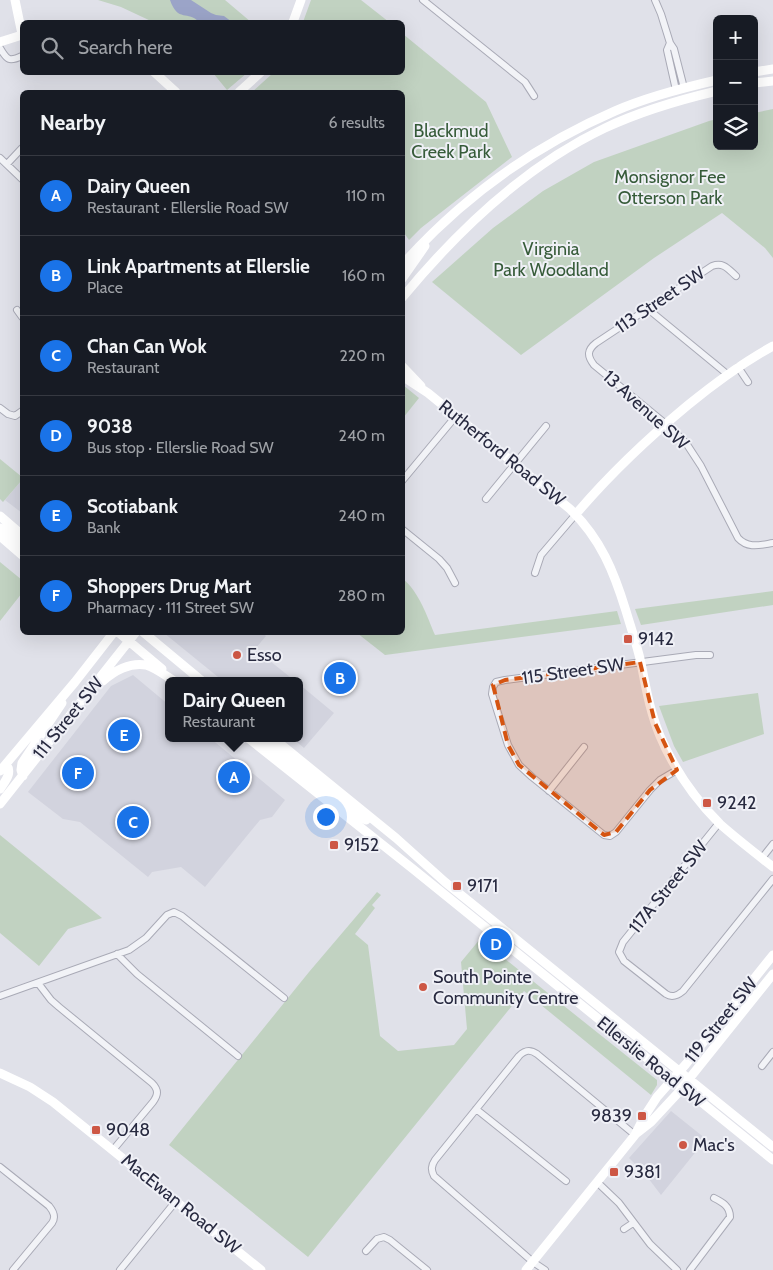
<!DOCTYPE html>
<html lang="en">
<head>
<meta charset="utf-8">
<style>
	:root { --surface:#171b24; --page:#20242c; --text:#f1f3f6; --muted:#9ea1a6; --line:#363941; --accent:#1a73e8 }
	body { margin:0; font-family:Cabin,sans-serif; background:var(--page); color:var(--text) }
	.controls { position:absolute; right:15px; top:15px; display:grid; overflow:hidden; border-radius:8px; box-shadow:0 5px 20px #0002 }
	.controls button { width:45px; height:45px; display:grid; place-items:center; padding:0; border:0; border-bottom:1px solid var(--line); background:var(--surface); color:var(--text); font:25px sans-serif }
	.you { position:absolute; left:325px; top:816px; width:18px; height:18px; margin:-12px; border:4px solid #fff; border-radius:50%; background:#1a73e8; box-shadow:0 0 0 8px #1a73e833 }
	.badge { display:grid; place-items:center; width:32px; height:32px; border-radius:50%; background:var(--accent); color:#fff; font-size:16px; font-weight:700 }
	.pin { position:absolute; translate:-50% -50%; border:2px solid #fff; box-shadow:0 1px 5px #0006 }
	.popup { position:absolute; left:165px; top:677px; width:138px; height:65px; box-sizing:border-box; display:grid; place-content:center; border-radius:8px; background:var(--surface); filter:drop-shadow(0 1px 4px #0005); font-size:16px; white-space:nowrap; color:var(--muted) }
	.popup b { font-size:19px; color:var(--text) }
	.popup::after { content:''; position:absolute; left:50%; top:100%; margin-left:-10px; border:10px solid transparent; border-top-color:var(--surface) }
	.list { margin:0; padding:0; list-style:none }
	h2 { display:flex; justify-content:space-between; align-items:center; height:65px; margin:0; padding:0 20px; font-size:21px }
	h2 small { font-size:16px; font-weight:400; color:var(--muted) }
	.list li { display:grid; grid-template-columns:32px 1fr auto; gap:15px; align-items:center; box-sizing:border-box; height:80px; padding:0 20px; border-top:1px solid var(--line) }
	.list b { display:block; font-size:19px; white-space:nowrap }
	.list p { margin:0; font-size:16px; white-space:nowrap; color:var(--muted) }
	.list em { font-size:16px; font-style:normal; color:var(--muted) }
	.icon { flex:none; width:28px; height:28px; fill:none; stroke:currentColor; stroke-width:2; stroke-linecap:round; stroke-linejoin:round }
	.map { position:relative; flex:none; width:773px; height:1270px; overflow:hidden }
	.search { position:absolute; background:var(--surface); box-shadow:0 5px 20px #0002; left:20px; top:20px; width:385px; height:55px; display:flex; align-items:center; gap:12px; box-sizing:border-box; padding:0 18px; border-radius:8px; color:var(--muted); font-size:19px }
	.panel { position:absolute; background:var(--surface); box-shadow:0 5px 20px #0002; left:20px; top:90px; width:385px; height:545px; border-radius:8px }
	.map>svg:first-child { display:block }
	.built { fill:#d2d3de }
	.green { fill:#c1d2c1 }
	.water { fill:#9ba4c8 }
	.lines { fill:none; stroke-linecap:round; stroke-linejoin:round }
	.street-casing { stroke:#a9aab6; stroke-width:8 }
	.street { stroke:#f2f3f7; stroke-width:6 }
	.secondary { stroke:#fff; stroke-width:9 }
	.marked { fill:#d55411; fill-opacity:0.2; stroke:#d55411; stroke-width:4; stroke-dasharray:10 6; stroke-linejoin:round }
	.poi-dot { fill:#cd5745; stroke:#eff0f6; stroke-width:2 }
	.labels { text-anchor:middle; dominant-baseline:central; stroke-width:4; stroke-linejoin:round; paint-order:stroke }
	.park-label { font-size:18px; fill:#365b39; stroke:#eff0f6 }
	.street-label { font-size:18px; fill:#282a40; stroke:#eff0f6 }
	.poi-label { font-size:18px; fill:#282a40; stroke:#eff0f6; text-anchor:start }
</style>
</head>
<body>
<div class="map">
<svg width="773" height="1270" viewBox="0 0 773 1270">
	<rect width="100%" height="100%" fill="#e0e1e9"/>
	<path class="built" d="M22,480v33l-17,-13z
		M164,633h99l3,3 -11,13 40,32h-72z
		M133,675l36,30v33h41l75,62 -13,17 -12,3 -55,67 -24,-20 -29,5 -4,5 -68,-55 -17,-3 -35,-27 83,-106z
		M299,684l35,29 -30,35 -12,-10h7z
		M671,1111l35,28 -45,56 -16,-21 -16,-16z"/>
	<path class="green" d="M98,0h127l26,22h-98l-32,-15z
		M311,0h50l28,22h-86z
		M403,34l83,68 26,55 -91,71 -12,12 -7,-10v-138h-150l21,-19 129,-1z
		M213,73h34l-20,17z
		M773,109v149l-8,-10 -43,-35 -68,45 -133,97 -89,-73 61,-54 50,-37 51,-29 115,-41 8,-2v27h37v-33z
		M403,385l16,13 -16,20z
		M0,459l22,18v3l-19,22 -3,-3z
		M0,562l22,18v13l-22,28z
		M403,579c16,13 24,37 32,56l182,-24 4,13 -236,31 -28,-22 45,-1z
		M773,591v14l-132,20 -6,-16z
		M758,693l6,41 -81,28 -9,-16 -15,-40z
		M0,835l102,83 -34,11 -29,37 -39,-33z
		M377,892l4,3 -9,10 3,3 -20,26 13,11 12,91 18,15 56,-6 13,-16 -6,-67 19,-23 177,141v5l-6,10 -127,-104 -216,266 -139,-112 140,-173z"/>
	<path class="water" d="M170,0h21l20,13 5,2 8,1 8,6h-33c-11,-12 -21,1 -29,-22z"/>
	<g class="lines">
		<g class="street-casing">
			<path id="street" d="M423,0l102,82 9,14
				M655,0l6,14 9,29 4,6 10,39
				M670,43l-3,7 9,40
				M0,48c7,12 9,14 22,8
				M0,158l22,21
				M7,164l15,-16
				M736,276c-8,-7 -12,-14 -24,-10l-116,77c-9,7 -9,13 -2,22l78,64 14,14 15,23 37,72c10,11 22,7 35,5
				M648,309l79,65
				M17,310l5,7
				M738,367l10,15
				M0,408l8,6 7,2 7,-5
				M402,481l54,-65
				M486,499l60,-73
				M402,529l37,30 8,9 8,15
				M535,573l6,-18 35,-41
				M677,770l-17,10 -10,10 -34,42 -6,4 -6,-1 -72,-58 -13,-12 -11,-20 -16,-51 1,-7 3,-5 9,-2 191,-25h14
				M549,791l35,-44
				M719,823l-96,119 -4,10 5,9 42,33c6,4 11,2 17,-3l90,-112
				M762,858l11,-14
				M117,954l20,20 101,82
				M38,983l13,17 8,7 93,76c7,7 6,12 1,19l-40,48
				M0,996l129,-46 17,-12 21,-23 7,-3 8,4 102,82
				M762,1066l11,-14
				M476,1109l90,72
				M0,1167l49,39c5,6 7,11 3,17l-39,47
				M597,1182l22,21 31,41 27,26
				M624,1229l9,-6
				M366,1251l11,-12 7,-2 6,3 37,30
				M120,1270l56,-69
				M545,1270l-12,-8 -99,-86c-3,-6 -3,-10 1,-16l84,-104c6,-6 11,-7 18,-2l98,81
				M690,1270l40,-53c0,-11 -8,-15 -16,-19"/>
		</g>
		<use href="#street" class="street"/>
		<path class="secondary" d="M15,0l7,34
			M293,22l8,-22
			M0,42l22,-7
			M154,72l22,20
			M754,72l19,-3
			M754,83l19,-2
			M239,92l22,-20
			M402,265c59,-66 132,-119 213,-154 32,-14 67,-23 102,-31
			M402,279l23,-33
			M402,298c56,-68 123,-132 203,-170 36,-17 74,-28 112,-37
			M402,366l19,20
			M402,376l26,17 142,116c31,30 44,63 56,102 5,17 11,34 15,52 5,25 9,49 19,73 14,33 35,63 60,88 17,15 35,29 53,43
			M576,514c34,-40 71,-75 112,-109 27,-22 54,-42 85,-59
			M0,516l22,19
			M0,528l22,15
			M0,536l22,19
			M118,632l44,37
			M143,632l59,49
			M103,681c11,-10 27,-19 43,-16 10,3 20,11 28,16
			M248,738l165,131 360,291
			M260,738l37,28 3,1 7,-1
			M273,738l123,100 49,44 328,265
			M0,771l75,-89 39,-50
			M292,773c7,-2 11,1 17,4l46,36 11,7
			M23,776l-2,-6 1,-7 40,-60
			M0,789c5,-8 13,-16 6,-25
			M0,804l136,-172
			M0,1073l30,14 23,15 208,168
			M637,1133l14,-11 26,-28 96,-120
			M526,1270l109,-135 9,-18 13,-20 29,-33 87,-109"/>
	</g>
	<path class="marked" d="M640,662l15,61 22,47 -27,20 -34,42 -12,3 -85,-70 -11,-20 -15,-60 12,-5z"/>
	<g class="poi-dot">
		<rect x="623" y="634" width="10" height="10" rx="2.5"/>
		<circle cx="237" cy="655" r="5"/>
		<rect x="702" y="798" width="10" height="10" rx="2.5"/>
		<rect x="329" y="840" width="10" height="10" rx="2.5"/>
		<rect x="452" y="881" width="10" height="10" rx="2.5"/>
		<circle cx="423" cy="987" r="5"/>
		<rect x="637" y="1111" width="10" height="10" rx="2.5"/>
		<rect x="91" y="1125" width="10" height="10" rx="2.5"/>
		<circle cx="683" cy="1145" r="5"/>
		<rect x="609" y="1167" width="10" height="10" rx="2.5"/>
	</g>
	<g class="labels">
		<g class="park-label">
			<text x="451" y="131">Blackmud<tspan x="451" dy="21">Creek Park</tspan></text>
			<text x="670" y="177">Monsignor Fee<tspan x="670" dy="21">Otterson Park</tspan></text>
			<text x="551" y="249">Virginia<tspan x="551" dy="21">Park Woodland</tspan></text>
		</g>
		<g class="street-label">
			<text transform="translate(660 300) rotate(-34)">113 Street SW</text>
			<text transform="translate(646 410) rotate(42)">13 Avenue SW</text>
			<text transform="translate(502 453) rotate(39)">Rutherford Road SW</text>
			<text transform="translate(573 671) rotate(-8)">115 Street SW</text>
			<text transform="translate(68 718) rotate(-51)">111 Street SW</text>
			<text transform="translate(668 887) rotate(-51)">117A Street SW</text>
			<text transform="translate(721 1020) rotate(-51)">119 Street SW</text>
			<text transform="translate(651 1062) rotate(39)">Ellerslie Road SW</text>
			<text transform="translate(181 1204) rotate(39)">MacEwan Road SW</text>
		</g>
		<g class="poi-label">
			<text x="638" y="639">9142</text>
			<text x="247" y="655">Esso</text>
			<text x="717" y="803">9242</text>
			<text x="344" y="845">9152</text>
			<text x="467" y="886">9171</text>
			<text x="433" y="977">South Pointe<tspan x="433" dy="21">Community Centre</tspan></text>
			<text x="632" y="1116" text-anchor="end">9839</text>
			<text x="106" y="1130">9048</text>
			<text x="693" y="1145">Mac's</text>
			<text x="624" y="1172">9381</text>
		</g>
	</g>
</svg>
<div class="controls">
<button>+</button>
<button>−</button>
<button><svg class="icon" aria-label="layers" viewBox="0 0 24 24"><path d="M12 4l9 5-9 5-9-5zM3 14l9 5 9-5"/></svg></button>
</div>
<div class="you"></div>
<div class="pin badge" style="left:234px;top:777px">A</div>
<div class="popup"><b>Dairy Queen</b>Restaurant</div>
<div class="pin badge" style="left:340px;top:678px">B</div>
<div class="pin badge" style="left:133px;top:822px">C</div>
<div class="pin badge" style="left:496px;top:944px">D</div>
<div class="pin badge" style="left:124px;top:735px">E</div>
<div class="pin badge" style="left:78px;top:773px">F</div>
<div class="search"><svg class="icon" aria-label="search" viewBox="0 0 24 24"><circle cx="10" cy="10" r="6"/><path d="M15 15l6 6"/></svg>Search here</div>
<section class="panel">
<h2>Nearby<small>6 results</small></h2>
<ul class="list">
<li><span class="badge">A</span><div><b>Dairy Queen</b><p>Restaurant · Ellerslie Road SW</p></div><em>110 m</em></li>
<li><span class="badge">B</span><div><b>Link Apartments at Ellerslie</b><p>Place</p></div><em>160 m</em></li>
<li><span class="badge">C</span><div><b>Chan Can Wok</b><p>Restaurant</p></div><em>220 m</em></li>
<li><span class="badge">D</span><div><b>9038</b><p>Bus stop · Ellerslie Road SW</p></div><em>240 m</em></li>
<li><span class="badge">E</span><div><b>Scotiabank</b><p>Bank</p></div><em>240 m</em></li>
<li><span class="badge">F</span><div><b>Shoppers Drug Mart</b><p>Pharmacy · 111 Street SW</p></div><em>280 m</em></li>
</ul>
</section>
</div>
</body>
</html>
